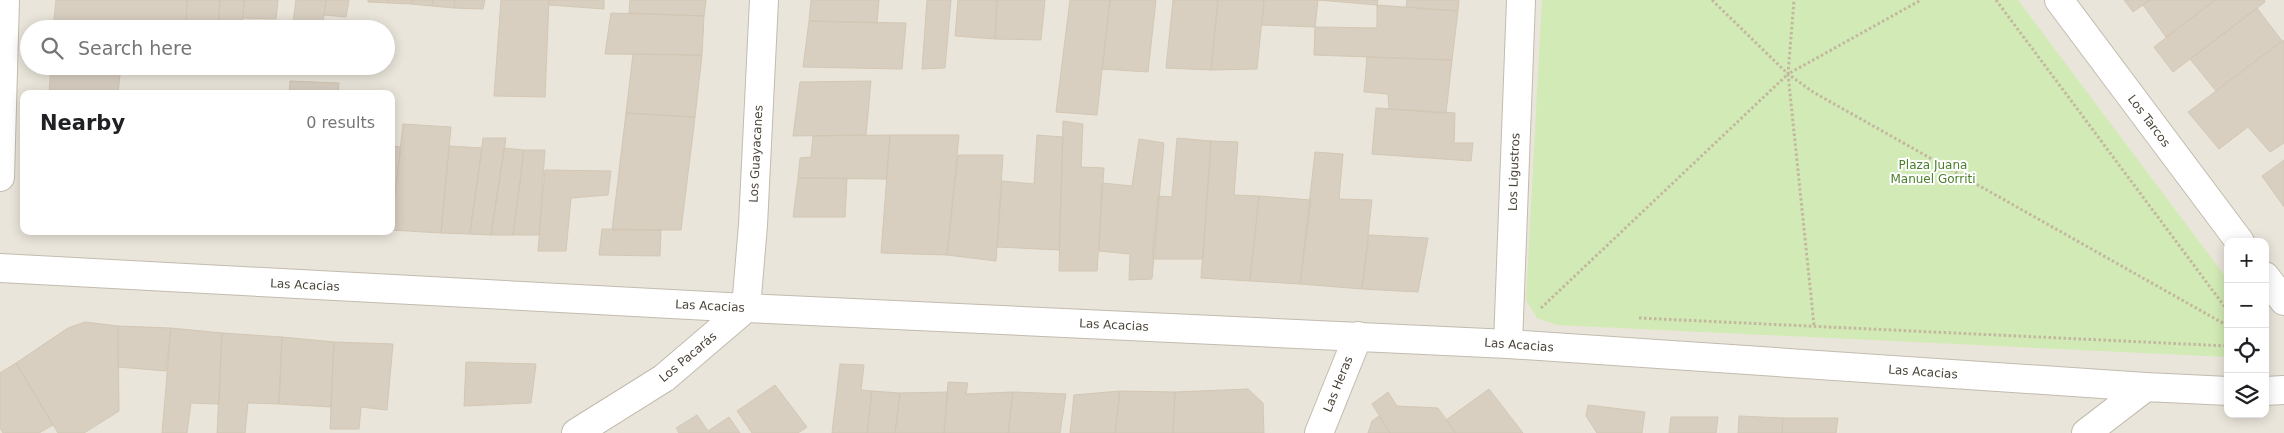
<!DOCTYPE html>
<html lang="en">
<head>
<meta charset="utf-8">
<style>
	:root { --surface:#fff; --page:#f2f2f2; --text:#202124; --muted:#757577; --line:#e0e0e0 }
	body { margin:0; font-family:"DejaVu Sans",sans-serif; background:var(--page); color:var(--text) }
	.controls { position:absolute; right:15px; bottom:15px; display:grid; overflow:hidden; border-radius:10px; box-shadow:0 2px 12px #0003 }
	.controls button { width:45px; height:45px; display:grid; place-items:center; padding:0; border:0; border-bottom:1px solid var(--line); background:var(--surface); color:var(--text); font:25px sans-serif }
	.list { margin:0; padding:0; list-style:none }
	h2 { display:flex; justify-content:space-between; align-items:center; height:65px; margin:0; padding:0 20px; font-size:21px }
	h2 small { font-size:16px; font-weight:400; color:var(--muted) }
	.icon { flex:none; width:28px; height:28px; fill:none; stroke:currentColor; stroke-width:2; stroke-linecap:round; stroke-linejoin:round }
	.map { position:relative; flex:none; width:2284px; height:433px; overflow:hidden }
	.search { position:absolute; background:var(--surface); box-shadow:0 2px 12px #0003; left:20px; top:20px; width:375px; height:55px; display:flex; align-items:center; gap:12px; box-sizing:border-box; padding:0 18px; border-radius:28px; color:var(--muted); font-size:19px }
	.panel { position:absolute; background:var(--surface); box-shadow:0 2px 12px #0003; left:20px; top:90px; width:375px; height:145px; border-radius:10px }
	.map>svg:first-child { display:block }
	.residential { fill:#eae5da; fill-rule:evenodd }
	.green { fill:#d2eab5 }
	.building { fill:#d8cfc1; stroke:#d3c7b4 }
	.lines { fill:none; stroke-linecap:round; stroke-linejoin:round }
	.minor-casing { stroke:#c2bbae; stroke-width:30 }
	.path { stroke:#c4b79f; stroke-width:3; stroke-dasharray:2.5 2.5; stroke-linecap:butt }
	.minor { stroke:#fff; stroke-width:28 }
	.labels { text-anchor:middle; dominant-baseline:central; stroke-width:4; stroke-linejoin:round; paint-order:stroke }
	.street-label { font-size:12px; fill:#4b4439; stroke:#fff }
	.park-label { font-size:12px; fill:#4a7f2a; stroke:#fff }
</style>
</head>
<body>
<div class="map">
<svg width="2284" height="433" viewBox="0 0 2284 433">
	<rect width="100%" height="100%" fill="#f6f3ec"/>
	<path class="residential" d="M0,0h2284v433h-2284zM29,29h357v37h-357zM24,94h367v137h-367zM2228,242h37v172h-37z"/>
	<path class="green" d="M1542,0h476l210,280v77l-671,-32 -20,-7 -11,-18z"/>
	<path class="building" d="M56,0h131l-1,29h-133z
		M187,0h33l-2,29h-32z
		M220,0h24l-2,29h-24z
		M244,0h34l-2,19 -33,-1z
		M296,0h30l-4,29h-30z
		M326,0h23l-3,17 -22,-2z
		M368,0h21v3l-21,-1z
		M389,0h23l-1,4 -22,-1z
		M412,0h21l-1,6 -21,-2z
		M433,0h22l-1,8 -22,-2z
		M455,0h30l-2,9 -29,-1z
		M501,0h48l-4,97 -51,-1z
		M549,0h55v9l-55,-4z
		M630,0h76l-2,16 -75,-3z
		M811,0h68l-2,23 -68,-2z
		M927,0h24l-6,68 -23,1z
		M958,0h39l-2,39 -40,-3z
		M997,0h48l-4,40 -46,-1z
		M1070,0h40l-13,115 -41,-3z
		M1110,0h46l-8,72 -46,-3z
		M1173,0h45l-7,70 -45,-2z
		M1218,0h46l-7,69 -46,1z
		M1264,0h54l-3,27 -53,-2z
		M1318,0h60l-1,5z
		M1407,0h52l-1,11 -52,-4z
		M2124,0h26l-17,12z
		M2150,0h65l-49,37 -23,-32z
		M2215,0h49l1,2 -92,70 -19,-25z
		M1377,5l81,6 -6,49 -138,-5 1,-28 62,1z
		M2257,8l25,33 -66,50 -26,-32z
		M611,13l93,3 -2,39 -97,-1z
		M809,21l97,2 -4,46 -99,-2z
		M2284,40v103l-14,9 -22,-25 -29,22 -31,-37z
		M633,54l69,1 -7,62 -69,-4z
		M1367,57l85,3 -6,53 -57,-4 -1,-15 -24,-2z
		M51,66h70l-3,28h-69z
		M290,81l49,2 -1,11h-49z
		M871,81l-5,54 -73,1 7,-54z
		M1376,108l79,5 -1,30h19l-2,18 -99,-7z
		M626,113l69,4 -14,113h-69z
		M1063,121l20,3 -2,43 23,1 -7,103h-38z
		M403,124l48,3 -10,106 -50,-3z
		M890,135h69l-12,120 -66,-2z
		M890,135l-4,44 -88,-1 2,-20 11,-1 2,-21z
		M1037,135l26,2 -4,113 -62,-3 5,-66 32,3z
		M483,138h23l-15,97 -21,-1z
		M1177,138l34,3 -8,118h-51l6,-63 14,1z
		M1139,139l25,4 -12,136 -23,1 1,-26 -31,-3 3,-68 30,3z
		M1211,141l27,1 -4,53 25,1 -9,85 -49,-3z
		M391,146l10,1 -10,77z
		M449,146l33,2 -12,86 -29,-1z
		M504,148l20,2 -11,85h-22z
		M524,150h21l-6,85h-26z
		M1315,152l28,2 -4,45 33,1 -10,89 -62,-5z
		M958,155h45l-7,106 -49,-6z
		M2284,160v47l-22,-31z
		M545,170l66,1 -3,24 -37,3 -5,53h-28z
		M798,178h49l-2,39h-52z
		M1259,196l52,4 -11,84 -50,-3z
		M602,229l59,1 -1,26 -61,-1z
		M1369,235l59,3 -10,54 -56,-3z
		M85,322l33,4 1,85 -35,22h-26l-42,-70 52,-35z
		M118,326l53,2 -5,43 -48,-4z
		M171,328l51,5 -3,71 -28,-1 -4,30h-25z
		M222,333l60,4 -3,67 -31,-1 -3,30h-28z
		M282,337l52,5 -3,65 -52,-3z
		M334,342l59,2 -6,66 -26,-3 -2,22h-29z
		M466,362l70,2 -5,39 -67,3z
		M16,363l37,62 -14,8h-36l-3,-5v-55z
		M840,364l24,1 -3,25 11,1 -5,42h-35z
		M948,382l20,1 -2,11 47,-2 -5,41h-64z
		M775,385l32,42 -9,6h-46l-15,-22z
		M1248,389l15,14 1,30h-91l2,-41z
		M1489,389l34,44h-67l-10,-13z
		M872,391l28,2 -5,40h-28z
		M1120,391l55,1 -2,41h-58z
		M1120,391l-5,42h-45l4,-38z
		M948,392l-4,41h-49l5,-40z
		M1013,392l53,2 -6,39h-52z
		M1388,392l9,14 41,2 18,25h-66l-18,-29z
		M1588,405l57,7 -3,21h-45l-11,-17z
		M697,415l11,16 21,-14 11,16h-61l-3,-5z
		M1379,416l11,17h-22l4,-12z
		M1739,416l44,2 -1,15h-44z
		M1671,417h47l-2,16h-47z
		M1783,418h55l-2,15h-54z"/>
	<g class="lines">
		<g class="minor-casing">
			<path id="minor" d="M2059,0l181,242
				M0,177l5,-177
				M0,268l746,40 762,36 638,43 82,4
				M2265,276l19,25
				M1508,344l13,-344
				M2265,391l19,-1
				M576,433l88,-55 82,-70 7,-83 11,-225
				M1319,433l39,-97
				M2086,433l60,-46"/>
		</g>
		<path class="path" d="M1712,0l76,74 25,18 415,234
			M1996,0l232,311
			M1541,308l247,-234 6,-74
			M1639,318l589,28
			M1814,325l-26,-251 133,-74"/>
		<use href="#minor" class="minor"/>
	</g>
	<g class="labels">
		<g class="street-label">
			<text transform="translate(2149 121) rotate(53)">Los Tarcos</text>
			<text transform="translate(756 154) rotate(-87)">Los Guayacanes</text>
			<text transform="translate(1514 172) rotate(-88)">Los Ligustros</text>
			<text transform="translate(305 285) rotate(3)">Las Acacias</text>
			<text transform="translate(710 306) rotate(3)">Las Acacias</text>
			<text transform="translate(1114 325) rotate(3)">Las Acacias</text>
			<text transform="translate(1519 345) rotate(4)">Las Acacias</text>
			<text transform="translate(688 357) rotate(-40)">Los Pacarás</text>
			<text transform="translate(1923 372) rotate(4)">Las Acacias</text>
			<text transform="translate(1338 384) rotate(-68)">Las Heras</text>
		</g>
		<g class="park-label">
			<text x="1933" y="165">Plaza Juana<tspan x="1933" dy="14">Manuel Gorriti</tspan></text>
		</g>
	</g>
</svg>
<div class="controls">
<button>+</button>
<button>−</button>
<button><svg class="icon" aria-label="locate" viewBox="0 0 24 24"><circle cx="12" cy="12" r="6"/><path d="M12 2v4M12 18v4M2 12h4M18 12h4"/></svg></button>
<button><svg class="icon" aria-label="layers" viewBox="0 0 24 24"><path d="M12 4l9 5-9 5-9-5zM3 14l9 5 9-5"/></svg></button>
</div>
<div class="search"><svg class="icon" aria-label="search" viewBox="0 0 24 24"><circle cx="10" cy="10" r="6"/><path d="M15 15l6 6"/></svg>Search here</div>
<section class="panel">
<h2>Nearby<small>0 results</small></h2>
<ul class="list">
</ul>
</section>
</div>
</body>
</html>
